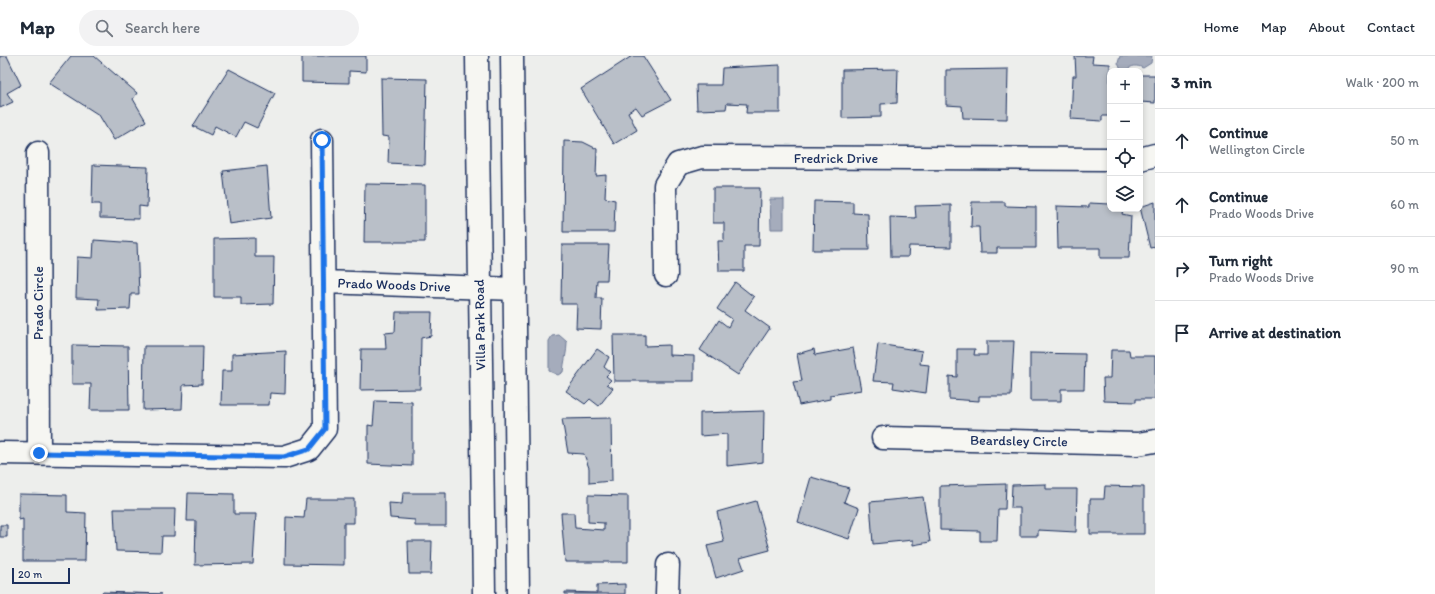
<!DOCTYPE html>
<html lang="en">
<head>
<meta charset="utf-8">
<style>
	:root { --surface:#fff; --page:#f2f2f3; --text:#1f2937; --muted:#747a83; --line:#e0e1e3 }
	body { margin:0; font-family:Itim,sans-serif; background:var(--page); color:var(--text) }
	.controls { position:absolute; right:12px; top:12px; display:grid; overflow:hidden; border-radius:8px; box-shadow:0 2px 6px #0003 }
	.controls button { width:36px; height:36px; display:grid; place-items:center; padding:0; border:0; border-bottom:1px solid var(--line); background:var(--surface); color:var(--text); font:20px sans-serif }
	.scale { position:absolute; left:12px; bottom:10px; width:58px; box-sizing:border-box; padding-left:4px; border:2px solid #1b2f5e; border-top:0; font-size:11px; line-height:14px; white-space:nowrap; color:#1b2f5e; -webkit-text-stroke:3px #f6f6f2; paint-order:stroke }
	.stop { position:absolute; width:12px; height:12px; margin:-9px; border:3px solid #1a73e8; border-radius:50%; background:#fff }
	.stop.end { background:#1a73e8; border-color:#fff; box-shadow:0 1px 4px #0008 }
	.list { margin:0; padding:0; list-style:none }
	h2 { display:flex; justify-content:space-between; align-items:center; height:52px; margin:0; padding:0 16px; font-size:17px }
	h2 small { font-size:13px; font-weight:400; color:var(--muted) }
	.list li { display:grid; grid-template-columns:26px 1fr auto; gap:12px; align-items:center; box-sizing:border-box; height:64px; padding:0 16px; border-top:1px solid var(--line) }
	.list b { display:block; font-size:15px; white-space:nowrap }
	.list p { margin:0; font-size:13px; white-space:nowrap; color:var(--muted) }
	.list em { font-size:13px; font-style:normal; color:var(--muted) }
	.icon { flex:none; width:22px; height:22px; fill:none; stroke:currentColor; stroke-width:2; stroke-linecap:round; stroke-linejoin:round }
	.map { position:relative; flex:none; width:1155px; height:538px; overflow:hidden }
	header { display:flex; align-items:center; gap:24px; box-sizing:border-box; height:56px; padding:0 20px; background:var(--surface); border-bottom:1px solid var(--line) }
	header strong { font-size:19px }
	nav { display:flex; gap:22px; margin-inline-start:auto; font-size:14px }
	.search { width:280px; height:36px; background:var(--page); display:flex; align-items:center; gap:10px; box-sizing:border-box; padding:0 14px; border-radius:22px; color:var(--muted); font-size:15px }
	main { display:flex }
	aside { flex:1; background:var(--surface) }
	.map>svg:first-child { display:block }
	.water { fill:#a5acbc; stroke:#6e7a96 }
	.building { fill:#b9bfc8; stroke:#1b2f5e }
	.lines { fill:none; stroke-linecap:round; stroke-linejoin:round }
	.minor-casing { stroke:#1b2f5e; stroke-width:25 }
	.major-casing { stroke:#1b2f5e; stroke-width:25 }
	.minor { stroke:#f6f6f2; stroke-width:22 }
	.major { stroke:#f6f6f2; stroke-width:22 }
	.route { stroke:#1a73e8; stroke-width:5 }
	.labels { text-anchor:middle; dominant-baseline:central; stroke-width:3; stroke-linejoin:round; paint-order:stroke }
	.street-label { font-size:14px; fill:#1b2f5e; stroke:#f6f6f2 }
</style>
</head>
<body>
<header>
<strong>Map</strong>
<div class="search"><svg class="icon" aria-label="search" viewBox="0 0 24 24"><circle cx="10" cy="10" r="6"/><path d="M15 15l6 6"/></svg>Search here</div>
<nav><a>Home</a><a>Map</a><a>About</a><a>Contact</a></nav>
</header>
<main>
<div class="map">
<svg width="1155" height="538" viewBox="0 0 1155 538">
	<rect width="100%" height="100%" fill="#edeeec"/>
	<filter id="ink" filterUnits="userSpaceOnUse"><feTurbulence type="fractalNoise" baseFrequency=".025" numOctaves="2"/><feDisplacementMap in="SourceGraphic" scale="8" xChannelSelector="R" yChannelSelector="G"/><feConvolveMatrix kernelMatrix="1 2 1 2 8 2 1 2 1" color-interpolation-filters="sRGB"/></filter>
	<g filter="url(#ink)">
		<path class="water" d="M1120,0h32l-1,7 -8,5c-6,-3 -11,-3 -16,2h-6l-3,-7z
			M770,143h14v30h-13z
			M559,279l8,7c0,11 -3,19 -4,30l-5,3 -9,-4v-30l3,-5z"/>
		<path class="building" d="M0,0h7l14,29 -14,8 6,9 -13,6z
			M71,0h23l43,37 -4,6 13,22 -32,19 -15,-25 -50,-32z
			M302,0h64v16l-17,-1v12l-47,-1z
			M632,0h11l28,44 -29,15 -6,-8 -8,5 9,18 -23,14 -33,-55z
			M1075,0h18l-1,7 18,1v52h-8v5l-31,-2 2,-43h3z
			M780,9v48h-34l1,-9 -20,-1 -1,6 -29,1 -1,-25h25l1,-17z
			M229,13l46,24 -18,35 -13,-6 -8,15 -21,-11 -4,9 -18,-9z
			M898,13l-1,34 -16,1v13l-39,1v-48z
			M1008,13l-1,50 -44,-1 -1,-12 -16,-1v-35z
			M1140,19h15v28l-15,-1z
			M381,22l46,1 -2,86 -37,-2 1,-26 -7,-1z
			M564,85l19,1 14,7 -1,27 10,-1 -1,23 10,2 -1,32h-51z
			M93,109l55,2 -1,40 -8,-1v13l-39,-1v-14h-8z
			M267,110l4,52 -42,6 -6,-53z
			M365,128l60,1v57h-61z
			M713,132h47l-1,58h-15v25h-25l-1,-30h6v-18h-11z
			M814,145l39,1v11l15,1 1,36h-56z
			M972,146h33v4l31,1v41h-39v5h-17l-1,-26h-8z
			M1155,146v45l-5,1 -10,-41z
			M1089,147l21,1v5h13l-1,5 9,2 -2,42h-29v-10h-42l-1,-42 32,1z
			M951,149v42l-42,-1 -1,11h-17l-1,-40 26,1 -1,-12z
			M255,182v19h19l-1,47 -32,1v-8h-27v-58z
			M94,184l43,3 2,51h-8l-1,15 -32,1 1,-11 -23,-1 1,-41 16,1z
			M562,189h47l-2,35h-10l-1,18h6l-1,31 -25,-1 1,-24h-16z
			M735,226l19,15 -9,13 25,18 -32,47 -38,-25 19,-30 9,7 4,-8 -15,-10z
			M396,256h36l-1,24 -10,2 -1,51 -60,1 1,-41h25l-1,-16 10,-1z
			M613,279h32v11l24,-1v10l25,1v25h-80z
			M987,285h27l-3,55h-32v5l-30,-2v-23l8,1v-28h18l-1,6h13z
			M878,288l44,7 -2,13 9,1 -3,28 -33,-5 1,-6 -21,-1z
			M72,289l56,1 1,64h-39l1,-26h-19z
			M144,290h59l-1,38 -19,1 -1,24 -39,1z
			M853,292l8,42 -31,5v4l-31,6 -6,-23 9,-1 -5,-27 17,-5 1,6z
			M597,293l12,8 -5,10 6,5 -4,4 5,4 -4,4 6,4 -14,18 -9,-7 -5,5 -19,-13z
			M1111,294h18l1,6h25v43h-19v3l-32,-1 -1,-23h7z
			M286,295l-1,43 -15,-1 -1,12h-48l1,-34h10v-17z
			M1030,297l55,1 -1,35h-23v12h-31z
			M375,345l37,1v64l-44,-2v-39l5,1z
			M764,355l-1,51 -36,4v-32l-27,2v-23z
			M611,362l1,63 -23,2v-15l-5,-14 -16,-1 -6,-34z
			M811,421l38,11 -5,14 15,6 -10,31 -51,-17z
			M1006,428l-1,25h-7l-1,32h-17v-10l-40,-1v-44z
			M1046,428v5h31l-1,43 -38,-2v6h-18v-28h-9l1,-23z
			M1105,430l39,1v47h-54v-35h14z
			M188,437l46,1v20h22l-3,50 -58,1 1,-44h-9z
			M403,437h43v33h-31v-6l-25,-2 -1,-15 13,1z
			M19,438l48,1v17l19,1 -1,48h-62v-42l-4,1z
			M588,439l40,1v66h-63l-4,-49h13l1,15 29,2v-7l-16,-1z
			M923,441l7,45 -17,3v-5l-40,4 -3,-42z
			M306,443h48v24h-10v42l-59,-1 1,-47 18,1z
			M756,445l14,49 -30,8 4,11 -28,9 -9,-32 17,-4 -7,-30z
			M114,453h61l-1,27h-12l-1,16 -45,-1z
			M0,469h7v12h-7z
			M408,485h24l-1,33h-22z
			M625,528v10h-60v-2l32,1v-8z
			M102,536l60,2h-60z"/>
		<g class="lines">
			<g class="minor-casing">
				<path id="minor" d="M38,97l1,300
					M1140,103l15,-4
					M666,219l-1,-90 13,-21 24,-7 408,2
					M325,226l190,7
					M883,382l255,6 17,-3
					M0,397l284,4 25,-8 16,-20 -3,-289
					M667,538l1,-29"/>
			</g>
			<g class="major-casing">
				<path id="major" d="M477,0l7,538
					M512,0l6,538"/>
			</g>
			<use href="#minor" class="minor"/>
			<use href="#major" class="major"/>
		</g>
	</g>
	<g class="lines" filter="url(#ink)">
		<path class="route" d="M39,397l245,4 25,-8 16,-20 -3,-289"/>
	</g>
	<g class="labels">
		<g class="street-label">
			<text x="836" y="102">Fredrick Drive</text>
			<text transform="translate(394 229) rotate(2)">Prado Woods Drive</text>
			<text transform="translate(38 247) rotate(-90)">Prado Circle</text>
			<text transform="translate(480 269) rotate(-91)">Villa Park Road</text>
			<text transform="translate(1019 385) rotate(1)">Beardsley Circle</text>
		</g>
	</g>
</svg>
<div class="controls">
<button>+</button>
<button>−</button>
<button><svg class="icon" aria-label="locate" viewBox="0 0 24 24"><circle cx="12" cy="12" r="6"/><path d="M12 2v4M12 18v4M2 12h4M18 12h4"/></svg></button>
<button><svg class="icon" aria-label="layers" viewBox="0 0 24 24"><path d="M12 4l9 5-9 5-9-5zM3 14l9 5 9-5"/></svg></button>
</div>
<div class="scale">20 m</div>
<div class="stop" style="left:322px;top:84px"></div>
<div class="stop end" style="left:39px;top:397px"></div>
</div>
<aside>
<h2>3 min<small>Walk · 200 m</small></h2>
<ul class="list">
<li><svg class="icon" aria-label="ahead" viewBox="0 0 24 24"><path d="M12 20V5M6 11l6-6 6 6"/></svg><div><b>Continue</b><p>Wellington Circle</p></div><em>50 m</em></li>
<li><svg class="icon" aria-label="ahead" viewBox="0 0 24 24"><path d="M12 20V5M6 11l6-6 6 6"/></svg><div><b>Continue</b><p>Prado Woods Drive</p></div><em>60 m</em></li>
<li><svg class="icon" aria-label="right" viewBox="0 0 24 24"><path d="M7 20v-9h11M14 6l5 5-5 5"/></svg><div><b>Turn right</b><p>Prado Woods Drive</p></div><em>90 m</em></li>
<li><svg class="icon" aria-label="arrive" viewBox="0 0 24 24"><path d="M6 21V4h12l-3 4 3 4H6"/></svg><div><b>Arrive at destination</b></div></li>
</ul>
</aside>
</main>
</body>
</html>
